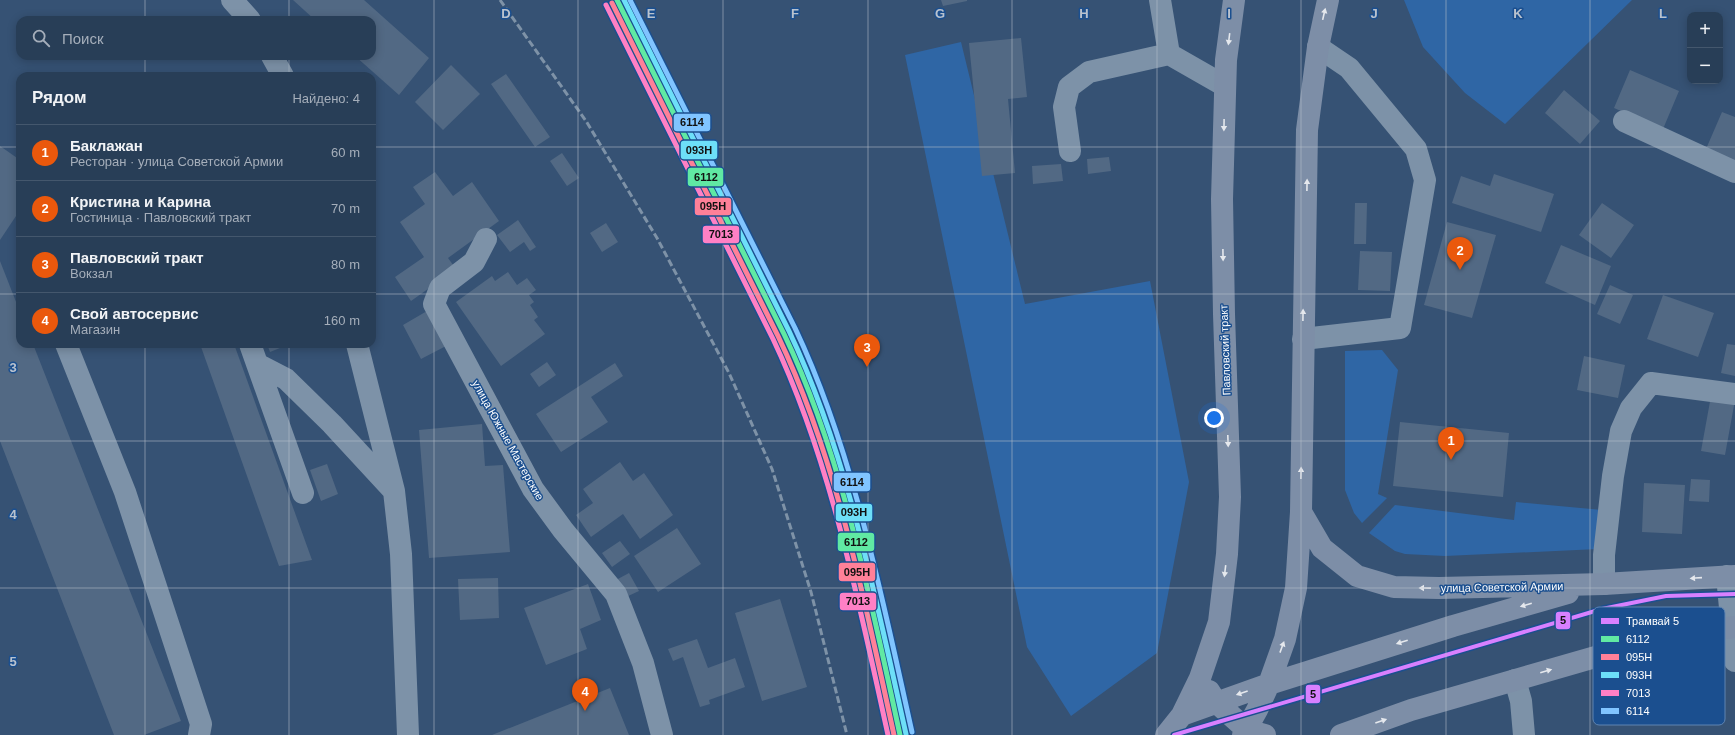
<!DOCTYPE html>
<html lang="ru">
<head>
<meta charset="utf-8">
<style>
	:root { --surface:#283e57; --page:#30455d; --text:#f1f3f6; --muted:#a5aeba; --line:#44576d; --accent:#ea580c }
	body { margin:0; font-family:Helvetica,sans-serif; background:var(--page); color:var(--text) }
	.controls { position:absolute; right:12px; top:12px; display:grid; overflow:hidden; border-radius:8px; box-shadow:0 2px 10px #0003 }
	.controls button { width:36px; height:36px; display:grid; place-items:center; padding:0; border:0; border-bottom:1px solid var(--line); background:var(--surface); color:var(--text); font:20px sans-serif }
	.you { position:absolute; left:1214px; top:418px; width:14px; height:14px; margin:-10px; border:3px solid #fff; border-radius:50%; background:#1a73e8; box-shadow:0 0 0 6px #1a73e833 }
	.badge { display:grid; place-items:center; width:26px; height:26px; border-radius:50%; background:var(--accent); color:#fff; font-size:13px; font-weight:700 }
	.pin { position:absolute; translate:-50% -33px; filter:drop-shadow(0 1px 2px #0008) }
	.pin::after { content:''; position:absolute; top:21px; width:14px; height:12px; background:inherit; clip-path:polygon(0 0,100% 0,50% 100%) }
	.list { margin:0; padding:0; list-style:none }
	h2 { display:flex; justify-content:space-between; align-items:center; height:52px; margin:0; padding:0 16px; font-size:17px }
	h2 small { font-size:13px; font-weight:400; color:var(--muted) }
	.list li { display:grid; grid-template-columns:26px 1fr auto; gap:12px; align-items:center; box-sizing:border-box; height:56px; padding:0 16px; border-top:1px solid var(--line) }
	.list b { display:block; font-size:15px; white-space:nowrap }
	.list p { margin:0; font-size:13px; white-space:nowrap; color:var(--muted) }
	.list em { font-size:13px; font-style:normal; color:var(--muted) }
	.icon { flex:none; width:22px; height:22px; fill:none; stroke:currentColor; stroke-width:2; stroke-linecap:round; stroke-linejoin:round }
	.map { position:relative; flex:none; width:1735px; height:735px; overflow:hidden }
	.search { position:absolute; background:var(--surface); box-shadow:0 2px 10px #0003; left:16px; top:16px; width:360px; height:44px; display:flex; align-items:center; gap:10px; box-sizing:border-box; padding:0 14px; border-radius:12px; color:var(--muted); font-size:15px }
	.panel { position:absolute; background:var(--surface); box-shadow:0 2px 10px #0003; left:16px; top:72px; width:360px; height:276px; border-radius:12px }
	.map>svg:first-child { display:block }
	.green { fill:#2f66a5 }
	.building { fill:#526984 }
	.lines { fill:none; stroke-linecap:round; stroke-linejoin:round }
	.minor { stroke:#7d92a8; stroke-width:22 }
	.major { stroke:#7d8ea7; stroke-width:22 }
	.rail { stroke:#7e92a7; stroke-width:3; stroke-dasharray:7 3; stroke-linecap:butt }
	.rail-1-casing { stroke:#1b4f8f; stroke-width:8 }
	.rail-2-casing { stroke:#1b4f8f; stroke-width:8 }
	.rail-3-casing { stroke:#1b4f8f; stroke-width:8 }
	.rail-4-casing { stroke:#1b4f8f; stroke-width:8 }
	.rail-5-casing { stroke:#1b4f8f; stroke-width:8 }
	.rail-1 { stroke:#60e9a3; stroke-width:5 }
	.rail-2 { stroke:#ff8098; stroke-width:5 }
	.rail-3 { stroke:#6ddff8; stroke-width:5 }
	.rail-4 { stroke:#ff80c5; stroke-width:5 }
	.rail-5 { stroke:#80c4ff; stroke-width:5 }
	.tram-1-casing { stroke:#1b4f8f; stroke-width:7 }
	.tram-1 { stroke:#d880ff; stroke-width:4 }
	.oneway { fill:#e5e8ed }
	.grid { fill:none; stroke:#b9c2ce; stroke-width:1; stroke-opacity:0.55 }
	.labels { text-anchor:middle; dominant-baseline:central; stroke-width:3; stroke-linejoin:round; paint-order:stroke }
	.street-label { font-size:11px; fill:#fff; stroke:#1b4f8f }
	.key { fill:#1b4f8f; stroke:#5f84b1; stroke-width:1 }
	.key-label { font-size:11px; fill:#fff }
	.grid-label { font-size:13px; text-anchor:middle; font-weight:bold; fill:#b9c2ce; stroke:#1b4f8f; stroke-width:3; stroke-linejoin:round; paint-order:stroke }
	.line-badge { stroke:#1b4f8f; stroke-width:1.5 }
	.pale-badge-label { font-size:11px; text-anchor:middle; font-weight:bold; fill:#111 }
</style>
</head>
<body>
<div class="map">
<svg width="1735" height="735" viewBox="0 0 1735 735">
	<rect width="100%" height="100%" fill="#365274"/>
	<path class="green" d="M1404,0h228l-127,124 -40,-31 -42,-46z
		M961,42l64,262 125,-23 39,201 -32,171 -86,63 -44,-69 -122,-592z
		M1382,350l16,20 -20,124 9,4 -25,25 -8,-10 -9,-23v-139z
		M1516,502l86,8 -4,39 -153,7 -40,-2 -10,-3 -26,-18 26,-28 119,15z"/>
	<path class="building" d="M293,0h71l65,58 -30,37 -44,-39h17v-36h-57z
		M941,0h26v1l-24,5z
		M1021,38l6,59 -19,2 7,74 -33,3 -13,-133z
		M451,65l29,29 -37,36 -28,-28z
		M1630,70l49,21 -16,38 -49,-21z
		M506,74l44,63 -15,10 -44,-63z
		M1564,90l36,31 -20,23 -35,-31z
		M1722,112l13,5v44l-29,-12z
		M0,146l20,14v50l-20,30z
		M562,153l17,25 -12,8 -17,-25z
		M1109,157l2,14 -23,3 -1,-15z
		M1061,164l2,17 -30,3 -1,-18z
		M435,172l18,24 19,-14 27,39 -51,37 8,11 -45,32 -16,-24 29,-20 -24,-35 25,-18 -12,-17z
		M1494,174l60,20 -13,38 -89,-29 9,-27 29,10z
		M1355,203h12l-1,41h-12z
		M1602,203l32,22 -23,33 -32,-23z
		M518,220l18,27 -6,4 -6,-9 -14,10 -13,-17z
		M1447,222l49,13 -24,83 -48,-13z
		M606,223l12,19 -16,10 -12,-19z
		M1561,245l50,21 -16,39 -50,-22z
		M1360,251l32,1 -2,39 -32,-1z
		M0,261l20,51v32h13l148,377 -37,14h-30l-114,-294z
		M508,272l9,13 10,-7 9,12 -7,5 5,7 -4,3 8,12 -4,3 11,14 -44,32 -45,-64 36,-26 3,5z
		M1610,285l23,10 -13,29 -23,-10z
		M1663,295l51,18 -16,44 -51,-18z
		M427,311l19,35 -25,13 -18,-34z
		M200,344h34l78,216 -33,6z
		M267,344h23l-20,8z
		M1727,344l8,1v31l-14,-3z
		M1584,356l41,9 -7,33 -41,-8z
		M547,362l9,13 -17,12 -9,-13z
		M615,363l8,13 -32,21 17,25 -47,30 -25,-38z
		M1711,396l24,4 -10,55 -24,-4z
		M1400,422l109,11 -6,64 -110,-11z
		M482,424l3,42 18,-1 7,87 -81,6 -10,-128z
		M620,462l13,19 11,-8 29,42 -33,24 -17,-25 -32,23 -15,-22 17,-12 -10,-14z
		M327,464l11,30 -17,7 -11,-31z
		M1691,479l19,1 -1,22 -20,-1z
		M1644,483l41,2 -3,49 -40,-2z
		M677,528l24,36 -43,28 -24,-36z
		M620,541l10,13 -18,13 -10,-14z
		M629,573l10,18 -13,6 -10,-17z
		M498,578l1,40 -39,2 -2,-41z
		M588,584l13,36 -21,9 7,20 -41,16 -22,-57z
		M780,599l27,88 -45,14 -27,-88z
		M697,639l11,29 27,-10 10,29 -36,13 1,4 -10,3 -17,-50 -10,4 -5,-12z
		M610,688l19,47h-137z"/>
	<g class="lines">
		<path class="minor" d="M232,0l18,20
			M1160,0l9,54 56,32
			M272,56l11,20
			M1624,121l111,51
			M1070,151l-6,-44 5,-20 20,-15 80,-18
			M486,239l-12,23 -34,26 -6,16 99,185 30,41 53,64 27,69 19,72
			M1303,339l97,-11 25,-148 -9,-31 -67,-81 -31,-21
			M66,344l59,148 76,232 -2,11
			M250,344l53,149
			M357,344l37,147 7,63 7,181
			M257,364l29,15 46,45 61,66
			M1727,576l8,85
			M1604,584v-29l9,-79 8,-45 10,-23 20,-25 84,11
			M1515,680l6,21 3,34"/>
		<path class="major" d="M1301,512l21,36 35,28 37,11 45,1 165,-4 131,-8
			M1209,691l7,11 31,28 18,5
			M1182,715l87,-31 184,-58 115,-33
			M1166,735l16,-20 18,-37 19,-56 8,-68 3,-57 -6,-183 -2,-115 4,-139 8,-60
			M1243,735l14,-25 12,-26 16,-45 11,-51 5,-76 6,-382 11,-83 10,-47
			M1341,735l70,-25 219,-63 50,-13 55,-7"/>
		<path class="rail" d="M500,0l86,121 71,117 72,135 43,96 39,123 36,143"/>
		<g class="rail-1-casing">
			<path id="rail-1" d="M617,0l167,334c59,123 87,268 116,401"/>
		</g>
		<g class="rail-2-casing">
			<path id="rail-2" d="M612,3l166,333c59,123 87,267 116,399"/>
		</g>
		<g class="rail-3-casing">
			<path id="rail-3" d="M624,0l165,331c59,124 87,269 117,403"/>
		</g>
		<g class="rail-4-casing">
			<path id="rail-4" d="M606,5l167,334c58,122 86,265 115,396"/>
		</g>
		<g class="rail-5-casing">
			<path id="rail-5" d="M630,0l165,328c59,125 87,270 117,404"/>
		</g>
		<use href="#rail-1" class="rail-1"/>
		<use href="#rail-2" class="rail-2"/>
		<use href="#rail-3" class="rail-3"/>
		<use href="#rail-4" class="rail-4"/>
		<use href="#rail-5" class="rail-5"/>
		<g class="tram-1-casing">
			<path id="tram-1" d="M1174,735l428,-126 64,-13 69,-2"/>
		</g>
		<use href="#tram-1" class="tram-1"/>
	</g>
	<defs><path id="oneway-solid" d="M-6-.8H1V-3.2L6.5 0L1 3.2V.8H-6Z"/></defs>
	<g class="oneway">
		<use href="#oneway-solid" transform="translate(1324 14) rotate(-77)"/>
		<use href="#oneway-solid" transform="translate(1229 39) rotate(97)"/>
		<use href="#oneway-solid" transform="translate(1224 125) rotate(91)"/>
		<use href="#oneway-solid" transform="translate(1307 185) rotate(-89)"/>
		<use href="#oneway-solid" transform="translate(1223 255) rotate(89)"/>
		<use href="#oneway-solid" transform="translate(1303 315) rotate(-89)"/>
		<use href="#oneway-solid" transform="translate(1228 441) rotate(88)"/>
		<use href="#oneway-solid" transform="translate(1301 473) rotate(-89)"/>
		<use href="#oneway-solid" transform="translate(1225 571) rotate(97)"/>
		<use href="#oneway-solid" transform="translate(1696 578) rotate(176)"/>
		<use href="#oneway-solid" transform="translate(1425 588) rotate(-179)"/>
		<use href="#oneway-solid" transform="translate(1526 605) rotate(164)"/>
		<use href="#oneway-solid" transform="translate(1402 642) rotate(163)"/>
		<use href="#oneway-solid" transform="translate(1282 647) rotate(-70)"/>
		<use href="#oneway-solid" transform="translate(1546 671) rotate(-16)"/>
		<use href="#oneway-solid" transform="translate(1242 693) rotate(161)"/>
		<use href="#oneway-solid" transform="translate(1381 721) rotate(-19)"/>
	</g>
	<path class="grid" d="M145,0v20M289,0v20M434,0v735M578,0v735M723,0v735M868,0v735M1012,0v735M1157,0v735M1301,0v735M1446,0v735M1590,0v735M145,56v20M289,56v20M0,147h20M372,147h1363M0,294h20M372,294h1363M145,344v391M289,344v391M0,441h1735M0,588h1735"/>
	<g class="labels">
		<g class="street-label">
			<text transform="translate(1225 350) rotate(-92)">Павловский тракт</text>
			<text transform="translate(508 440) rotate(61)">улица Южные Мастерские</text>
			<text transform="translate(1502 587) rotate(-1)">улица Советской Армии</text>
		</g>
	</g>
	<rect x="1593" y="607" width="132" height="118" rx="6" class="key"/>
	<rect x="1601" y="618" width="18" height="6" fill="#d880ff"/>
	<rect x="1601" y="636" width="18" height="6" fill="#60e9a3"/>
	<rect x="1601" y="654" width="18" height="6" fill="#ff8098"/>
	<rect x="1601" y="672" width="18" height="6" fill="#6ddff8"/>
	<rect x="1601" y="690" width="18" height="6" fill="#ff80c5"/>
	<rect x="1601" y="708" width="18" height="6" fill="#80c4ff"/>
	<g class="key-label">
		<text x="1626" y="625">Трамвай 5</text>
		<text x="1626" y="643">6112</text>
		<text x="1626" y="661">095Н</text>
		<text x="1626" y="679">093Н</text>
		<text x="1626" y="697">7013</text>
		<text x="1626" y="715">6114</text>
	</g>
	<g class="grid-label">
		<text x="506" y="18">D</text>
		<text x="651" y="18">E</text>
		<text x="795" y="18">F</text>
		<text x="940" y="18">G</text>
		<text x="1084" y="18">H</text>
		<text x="1229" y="18">I</text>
		<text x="1374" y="18">J</text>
		<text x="1518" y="18">K</text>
		<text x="1663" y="18">L</text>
		<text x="13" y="372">3</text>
		<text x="13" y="519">4</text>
		<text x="13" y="666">5</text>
	</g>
	<g class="line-badge">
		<rect x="673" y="113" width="38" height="19" rx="4" fill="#80c4ff"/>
		<rect x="680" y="140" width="38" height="20" rx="4" fill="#6ddff8"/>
		<rect x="687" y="167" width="37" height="20" rx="4" fill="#60e9a3"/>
		<rect x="694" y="197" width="38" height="19" rx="4" fill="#ff8098"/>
		<rect x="702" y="225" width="38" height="19" rx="4" fill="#ff80c5"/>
		<rect x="833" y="472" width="38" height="20" rx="4" fill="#80c4ff"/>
		<rect x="835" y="503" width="38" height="19" rx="4" fill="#6ddff8"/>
		<rect x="837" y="532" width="38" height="20" rx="4" fill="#60e9a3"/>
		<rect x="838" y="562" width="38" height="20" rx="4" fill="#ff8098"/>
		<rect x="839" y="592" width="38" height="19" rx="4" fill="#ff80c5"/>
		<rect x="1555" y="611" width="16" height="19" rx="4" fill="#d880ff"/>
		<rect x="1305" y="684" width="16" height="20" rx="4" fill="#d880ff"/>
	</g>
	<g class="pale-badge-label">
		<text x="692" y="126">6114</text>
		<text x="699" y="154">093Н</text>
		<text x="706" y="181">6112</text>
		<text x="713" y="210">095Н</text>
		<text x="721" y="238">7013</text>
		<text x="852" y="486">6114</text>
		<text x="854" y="516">093Н</text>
		<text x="856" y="546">6112</text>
		<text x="857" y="576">095Н</text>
		<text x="858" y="605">7013</text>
		<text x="1563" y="624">5</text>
		<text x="1313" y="698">5</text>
	</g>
</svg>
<div class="controls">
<button>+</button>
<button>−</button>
</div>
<div class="you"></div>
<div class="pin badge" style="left:1451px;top:460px">1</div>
<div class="pin badge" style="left:1460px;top:270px">2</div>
<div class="pin badge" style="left:867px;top:367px">3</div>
<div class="pin badge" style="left:585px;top:711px">4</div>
<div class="search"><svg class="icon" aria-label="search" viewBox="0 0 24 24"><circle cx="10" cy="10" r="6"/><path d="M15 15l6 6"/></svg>Поиск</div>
<section class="panel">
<h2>Рядом<small>Найдено: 4</small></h2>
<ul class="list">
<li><span class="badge">1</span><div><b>Баклажан</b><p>Ресторан · улица Советской Армии</p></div><em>60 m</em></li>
<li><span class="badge">2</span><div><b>Кристина и Карина</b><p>Гостиница · Павловский тракт</p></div><em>70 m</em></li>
<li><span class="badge">3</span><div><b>Павловский тракт</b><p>Вокзал</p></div><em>80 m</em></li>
<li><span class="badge">4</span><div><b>Свой автосервис</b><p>Магазин</p></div><em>160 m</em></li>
</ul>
</section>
</div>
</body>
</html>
